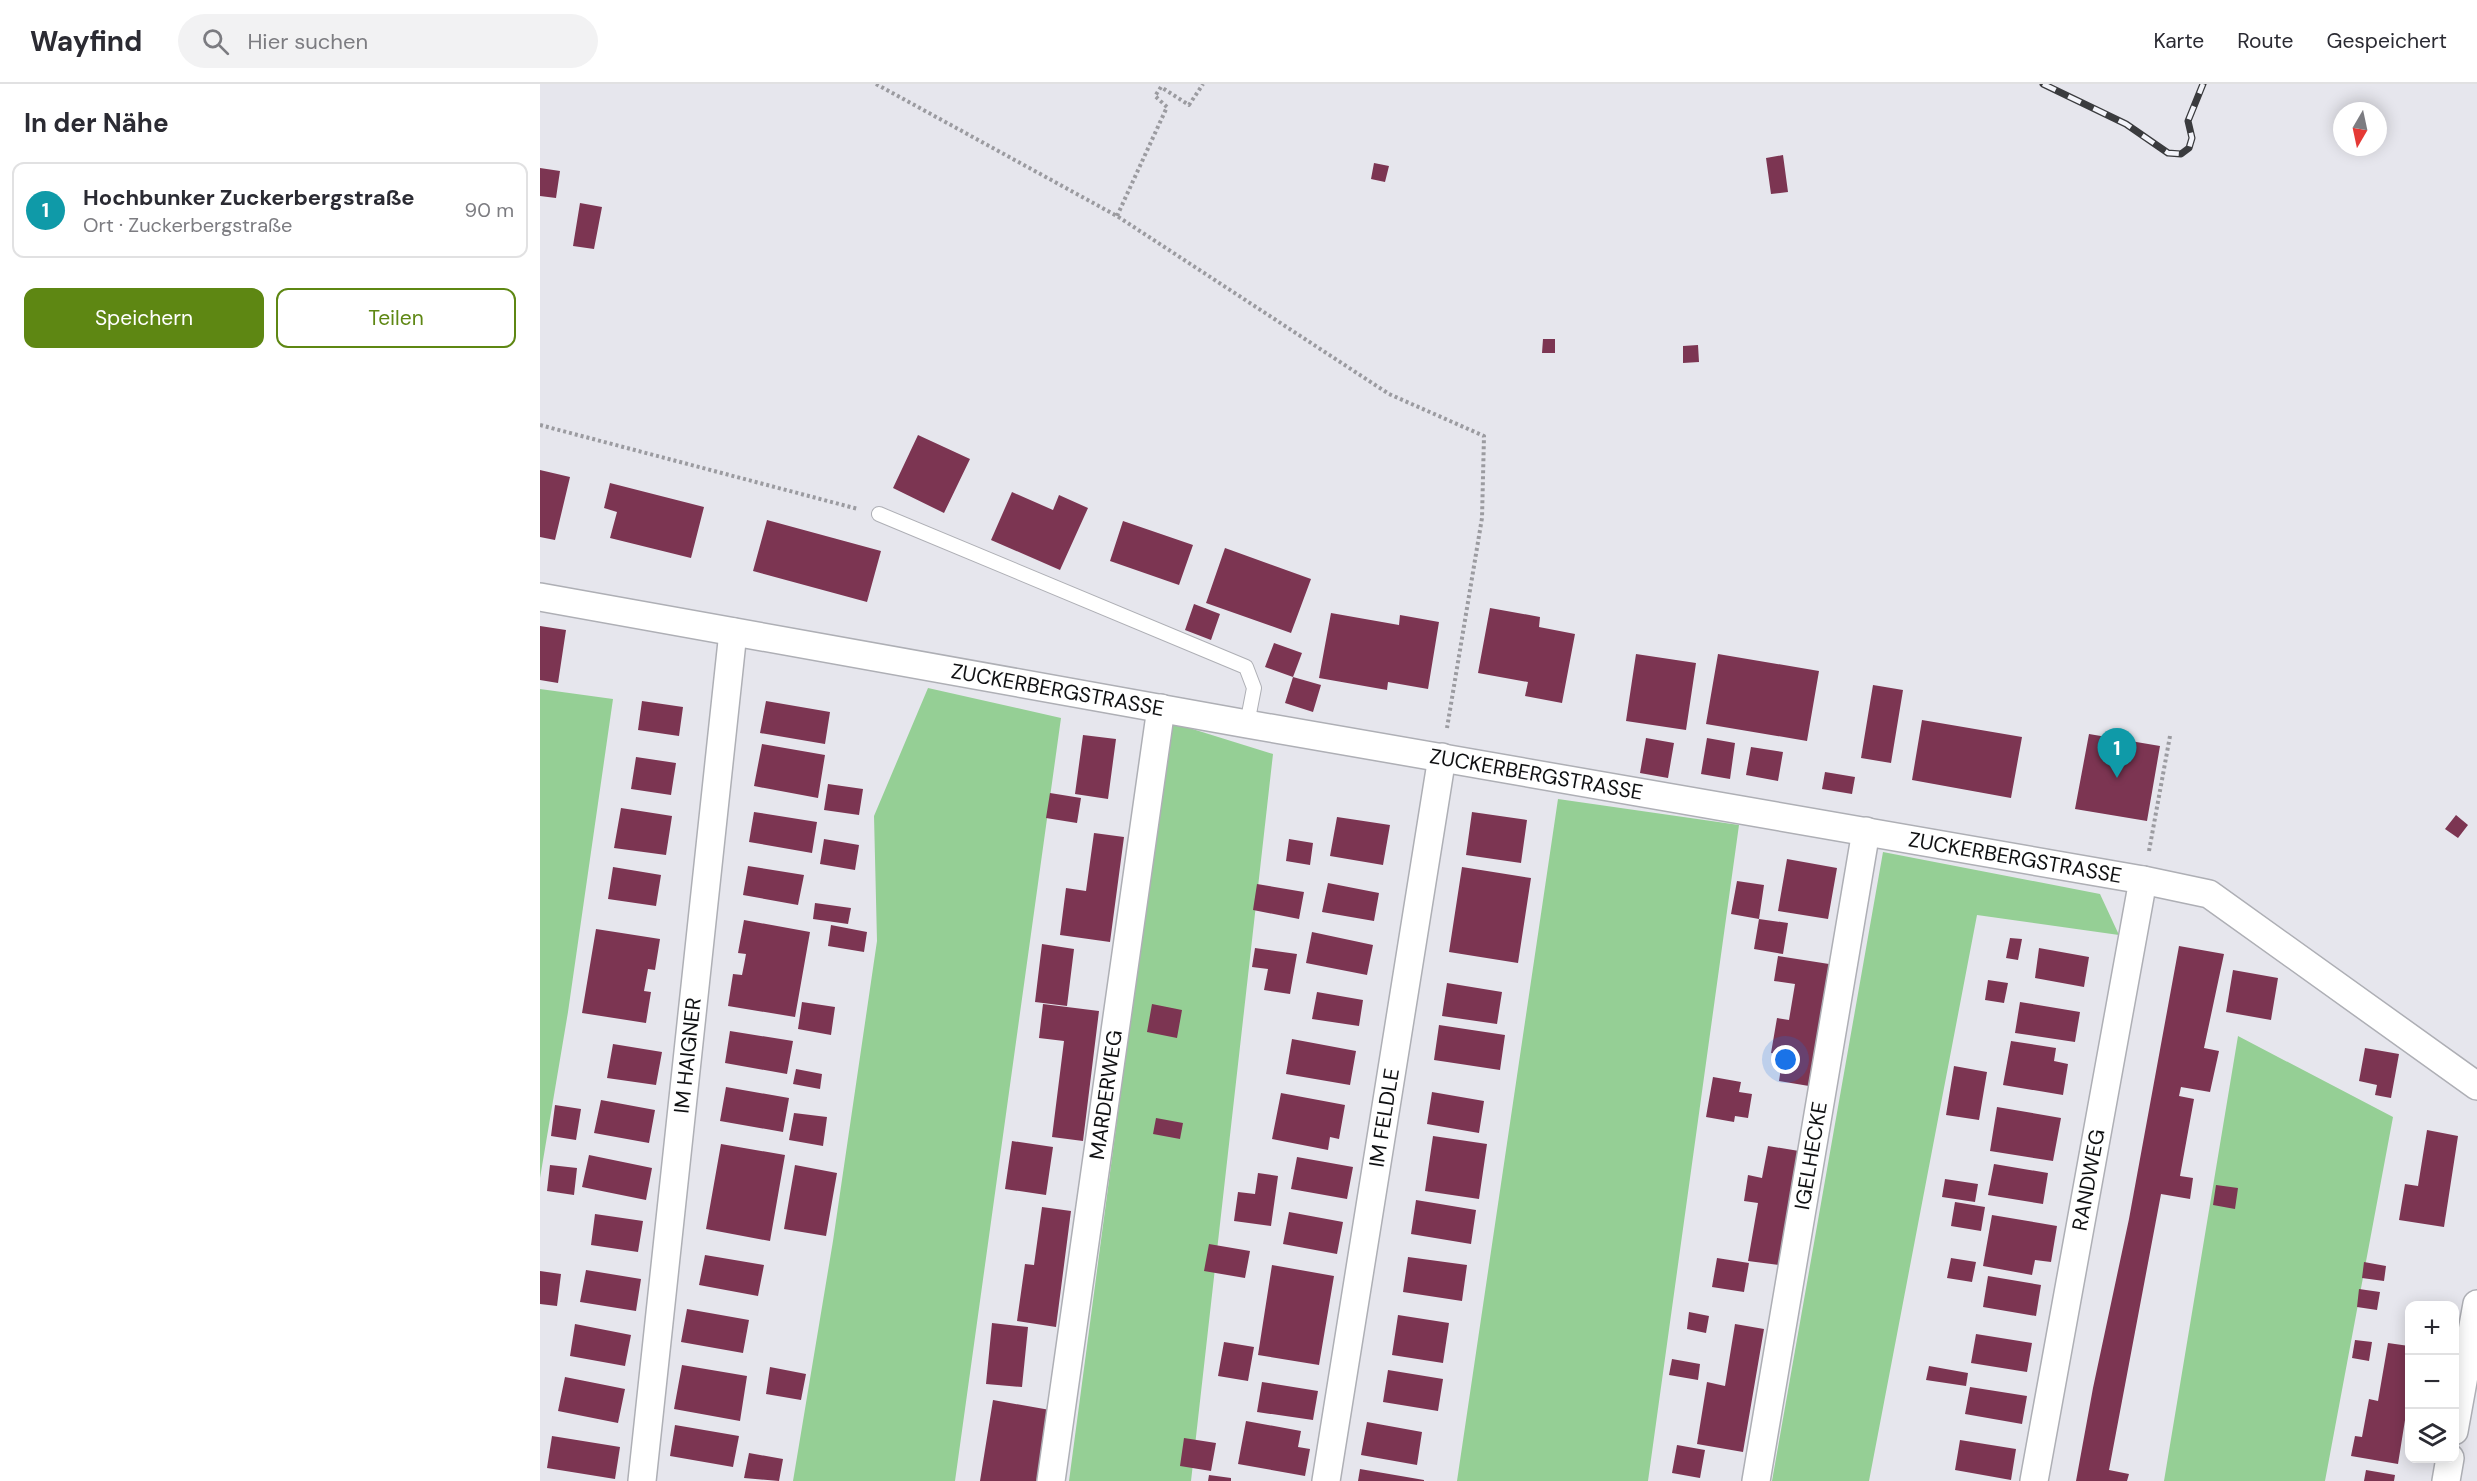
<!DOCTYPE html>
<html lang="de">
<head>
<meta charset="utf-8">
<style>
	:root { --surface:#fff; --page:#f2f2f3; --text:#2b2b33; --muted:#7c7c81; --line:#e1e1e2; --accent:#5e8713 }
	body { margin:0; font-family:"DM Sans",sans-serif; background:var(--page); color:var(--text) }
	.controls { position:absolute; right:18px; bottom:18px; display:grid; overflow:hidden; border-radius:12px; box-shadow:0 3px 15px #0003 }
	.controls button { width:54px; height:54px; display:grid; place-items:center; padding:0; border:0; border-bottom:2px solid var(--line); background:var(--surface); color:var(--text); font:30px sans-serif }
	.compass { position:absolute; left:1793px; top:18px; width:54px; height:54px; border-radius:50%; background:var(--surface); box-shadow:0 3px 15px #0003; rotate:189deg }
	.you { position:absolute; left:1246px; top:976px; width:21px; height:21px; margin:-15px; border:4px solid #fff; border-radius:50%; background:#1a73e8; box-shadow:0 0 0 9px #1a73e833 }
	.badge { display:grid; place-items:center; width:39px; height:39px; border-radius:50%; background:var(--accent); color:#fff; font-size:20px; font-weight:700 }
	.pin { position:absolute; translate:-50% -50px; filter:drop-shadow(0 2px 3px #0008) }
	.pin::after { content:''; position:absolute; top:32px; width:21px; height:18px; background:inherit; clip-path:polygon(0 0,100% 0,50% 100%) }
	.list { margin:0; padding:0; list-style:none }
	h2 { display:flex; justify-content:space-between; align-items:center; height:78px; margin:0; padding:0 24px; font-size:26px }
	h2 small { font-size:20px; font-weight:400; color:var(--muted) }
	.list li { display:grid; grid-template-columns:39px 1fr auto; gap:18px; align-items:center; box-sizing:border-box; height:96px; margin:0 12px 12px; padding:0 12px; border:2px solid var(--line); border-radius:12px }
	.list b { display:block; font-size:22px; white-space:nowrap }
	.list p { margin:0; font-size:20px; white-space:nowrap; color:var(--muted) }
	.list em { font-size:20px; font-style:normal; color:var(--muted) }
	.actions { display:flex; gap:12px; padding:18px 24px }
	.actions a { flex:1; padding:14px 0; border:2px solid var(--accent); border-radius:12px; text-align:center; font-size:21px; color:var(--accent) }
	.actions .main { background:var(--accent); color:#fff }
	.icon { flex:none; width:33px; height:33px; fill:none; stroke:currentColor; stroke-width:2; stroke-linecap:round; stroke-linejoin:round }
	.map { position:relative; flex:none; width:1937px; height:1397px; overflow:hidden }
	header { display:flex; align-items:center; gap:36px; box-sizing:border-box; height:84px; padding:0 30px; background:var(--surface); border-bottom:2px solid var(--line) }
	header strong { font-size:28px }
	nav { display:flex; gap:33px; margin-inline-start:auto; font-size:21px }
	.search { width:420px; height:54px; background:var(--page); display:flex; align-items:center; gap:15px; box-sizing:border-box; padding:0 21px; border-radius:33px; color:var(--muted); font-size:22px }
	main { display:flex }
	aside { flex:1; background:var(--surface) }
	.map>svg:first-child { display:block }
	.green { fill:#95cf95 }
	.building { fill:#7c3552 }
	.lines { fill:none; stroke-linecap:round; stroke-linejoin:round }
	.lane-casing { stroke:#aeafb5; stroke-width:16 }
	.street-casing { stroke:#aeafb5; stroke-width:30 }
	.path { stroke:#9b9ba0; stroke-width:4; stroke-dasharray:3 3; stroke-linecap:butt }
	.lane { stroke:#fff; stroke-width:14 }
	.street { stroke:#fff; stroke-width:27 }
	.rail-casing { stroke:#3a3b3e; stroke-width:7 }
	.rail { stroke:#f3f4fa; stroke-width:4.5; stroke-dasharray:14; stroke-linecap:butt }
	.labels { text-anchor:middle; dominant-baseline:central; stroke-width:6; stroke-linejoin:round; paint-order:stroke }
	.street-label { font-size:21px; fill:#101113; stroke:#f3f4fa }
</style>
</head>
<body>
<header>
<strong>Wayfind</strong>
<div class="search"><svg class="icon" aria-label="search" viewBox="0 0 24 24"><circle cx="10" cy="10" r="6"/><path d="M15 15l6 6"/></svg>Hier suchen</div>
<nav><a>Karte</a><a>Route</a><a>Gespeichert</a></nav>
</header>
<main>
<aside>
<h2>In der Nähe<small></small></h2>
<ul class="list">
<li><span class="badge" style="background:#0f9aa8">1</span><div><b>Hochbunker Zuckerbergstraße</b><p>Ort · Zuckerbergstraße</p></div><em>90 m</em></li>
</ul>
<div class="actions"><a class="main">Speichern</a><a>Teilen</a></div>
</aside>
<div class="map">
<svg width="1937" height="1397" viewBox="0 0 1937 1397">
	<rect width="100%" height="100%" fill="#e6e6ed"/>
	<path class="green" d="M388,604l133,30 -106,763h-162l40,-240 44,-300 -3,-125z
		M0,605l73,10 -45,313 -28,166z
		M630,638l103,32 -82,727h-122z
		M1018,715l181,26 -91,656h-191z
		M1343,768l217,42 19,41 -142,-20 -108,566h-97z
		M1698,952l155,81 -68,364h-161z"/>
	<path class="building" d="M1243,71l5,37 -17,2 -5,-36z
		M834,79l15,3 -4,16 -14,-3z
		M0,84l20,3 -4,27 -16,-2z
		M40,119l22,4 -8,42 -21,-3z
		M1003,255h12v14h-13z
		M1158,261l1,17 -16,1v-17z
		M378,351l52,24 -26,54 -51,-25z
		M0,386l30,7 -15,63 -15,-3z
		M70,399l94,24 -13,51 -81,-20 7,-26 -13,-4z
		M472,408l41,18 6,-15 29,13 -28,62 -69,-30z
		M227,436l114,31 -14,51 -114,-31z
		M583,437l70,24 -14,40 -69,-24z
		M685,464l86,31 -20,54 -85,-30z
		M654,520l26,10 -9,26 -26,-10z
		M950,524l50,9 -1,10 36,7 -13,69 -37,-7 3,-14 -50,-9z
		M791,529l68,12 1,-10 39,7 -11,67 -40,-7 -1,8 -68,-12z
		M0,542l26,4 -8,53 -18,-3z
		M734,559l28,10 -9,24 -28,-10z
		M1096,570l60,9 -10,67 -60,-9z
		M1178,570l101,17 -12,70 -101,-17z
		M753,593l28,8 -8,27 -28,-9z
		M1333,601l30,5 -12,73 -30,-5z
		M102,617l41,6 -4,29 -41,-6z
		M226,617l64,11 -5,32 -65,-11z
		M1382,636l100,17 -11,61 -99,-18z
		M1549,650l71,12 -13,75 -72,-12z
		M543,651l33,4 -8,60 -33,-5z
		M1106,654l28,5 -6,35 -28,-5z
		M1167,654l28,5 -5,36 -29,-5z
		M222,660l63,11 -7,43 -64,-12z
		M1211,663l32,5 -5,29 -32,-6z
		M96,673l40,6 -5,32 -40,-6z
		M1285,688l30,5 -3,17 -30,-5z
		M288,700l35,5 -4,26 -35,-5z
		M510,709l31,5 -4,25 -31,-5z
		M81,724l51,8 -6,39 -52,-7z
		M214,728l63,10 -5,31 -63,-11z
		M932,728l55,8 -6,43 -55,-8z
		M1916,731l12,10 -10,13 -13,-9z
		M797,733l53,8 -7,40 -53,-9z
		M554,749l30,4 -14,105 -50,-7 6,-47 20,3z
		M284,755l35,6 -4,25 -35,-6z
		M749,755l24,4 -3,22 -24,-4z
		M1247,775l50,9 -9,51 -50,-8z
		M208,782l56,9 -6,30 -55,-10z
		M73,783l48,8 -5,31 -48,-7z
		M922,783l69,11 -13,85 -69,-11z
		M1197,797l27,4 -5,34 -28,-5z
		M788,799l51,10 -5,28 -52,-9z
		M717,800l47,8 -5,27 -46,-9z
		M275,819l36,5 -3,16 -35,-5z
		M1219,835l29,4 -5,31 -29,-5z
		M204,836l66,12 -15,85 -67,-11 5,-32 9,1 2,-10 2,-11 -8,-1z
		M291,841l36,7 -3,20 -36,-6z
		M56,845l64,10 -5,31 -7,-1 -4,22 7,1 -5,31 -64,-10z
		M772,848l61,13 -6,30 -61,-12z
		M1470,854l12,1 -4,21 -12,-2z
		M502,860l32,5 -7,57 -32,-4z
		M1639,862l45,8 -20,94 15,3 -9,41 -29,-5 -2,9 15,3 -14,77 13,2 -3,21 -29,-5 -52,276 20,4 -2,7h-51l17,-93 36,-169z
		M715,864l42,6 -7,40 -26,-4 4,-21 -16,-2z
		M1499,864l50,9 -5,30 -49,-9z
		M1238,872l51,8 -20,122 -30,-5 4,-26 -12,-2 6,-35 12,2 6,-36 -21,-3z
		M1693,886l45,8 -7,42 -45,-8z
		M1448,896l20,3 -4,20 -19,-3z
		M907,899l55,9 -5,32 -55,-8z
		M777,908l46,8 -4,26 -47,-7z
		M262,918l33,5 -4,28 -33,-6z
		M1480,918l60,10 -5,30 -60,-9z
		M503,920l56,7 -16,130 -31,-4 12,-96 -25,-3z
		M612,920l30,6 -5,28 -30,-6z
		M899,941l66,10 -5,35 -66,-10z
		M190,947l63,10 -6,33 -62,-11z
		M752,955l64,12 -6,34 -64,-11z
		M1471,957l45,7 -2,13 14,3 -5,31 -60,-10z
		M73,960l49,8 -6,33 -49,-7z
		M1825,964l34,6 -8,44 -16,-3 2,-10 -18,-4z
		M1414,982l33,6 -8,48 -33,-5z
		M256,985l26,5 -2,15 -27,-5z
		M1173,993l28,5 -2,10 13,2 -4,24 -13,-2 -1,6 -28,-5z
		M186,1003l63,11 -6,34 -63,-11z
		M892,1008l52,9 -5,32 -52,-9z
		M741,1009l64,12 -6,34 -9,-2 -2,13 -56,-11z
		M61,1016l54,10 -6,33 -55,-10z
		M15,1021l26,4 -5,31 -25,-4z
		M1457,1023l64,11 -8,43 -63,-10z
		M254,1029l33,4 -4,29 -34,-6z
		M616,1034l27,5 -3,16 -27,-5z
		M1887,1046l31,6 -14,91 -45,-7 6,-36 13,2z
		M893,1052l54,8 -8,55 -54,-8z
		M472,1057l41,6 -7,48 -41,-6z
		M181,1060l64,11 -15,86 -64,-12z
		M1228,1062l31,5 -20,114 -31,-4 10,-58 -14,-2 4,-26 14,3z
		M49,1071l63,13 -6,32 -64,-13z
		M757,1073l56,10 -6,32 -56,-10z
		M1454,1080l54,9 -5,31 -55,-9z
		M10,1081l27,3 -3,27 -27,-4z
		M255,1081l42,8 -11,63 -42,-7z
		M718,1089l20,3 -7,50 -37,-5 4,-29 17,2z
		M1405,1095l33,5 -3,18 -33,-5z
		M1676,1101l22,3 -3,21 -22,-4z
		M876,1116l60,10 -5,34 -60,-10z
		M1415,1118l30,5 -4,24 -30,-5z
		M502,1123l29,4 -15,116 -39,-6 8,-57 9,1z
		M749,1128l54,10 -6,32 -54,-10z
		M55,1130l48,7 -5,31 -47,-7z
		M1452,1131l65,11 -6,36 -16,-2 -3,15 -49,-9z
		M669,1160l41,7 -5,27 -41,-7z
		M165,1171l59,10 -6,31 -59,-11z
		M868,1173l59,8 -5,36 -59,-9z
		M1177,1174l32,5 -5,29 -32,-5z
		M1411,1174l25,4 -4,20 -25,-4z
		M1824,1178l22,4 -2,15 -22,-3z
		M732,1181l62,11 -15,89 -61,-10z
		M46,1186l55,9 -5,32 -56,-9z
		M0,1187l21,3 -4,32 -17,-2z
		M1448,1192l53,9 -5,31 -53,-9z
		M1819,1205l21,3 -3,18 -20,-3z
		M147,1225l62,11 -6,33 -62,-11z
		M1149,1228l20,4 -3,17 -19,-4z
		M858,1231l51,8 -6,40 -51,-8z
		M452,1239l36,4 -6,60 -36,-3z
		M35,1240l56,11 -6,31 -55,-10z
		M1195,1240l29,5 -21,123 -46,-8 10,-62 18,4z
		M1436,1250l56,9 -5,29 -56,-9z
		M1815,1256l17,2 -3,19 -17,-3z
		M684,1258l30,5 -6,34 -30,-5z
		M1848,1259l21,3v49l-11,69 -47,-8 4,-20 7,1 7,-38 9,2z
		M1132,1275l28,5 -2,16 -29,-5z
		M142,1281l65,11 -7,45 -66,-12z
		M1389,1282l39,7 -2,13 -40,-6z
		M230,1283l36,7 -5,26 -35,-6z
		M848,1286l55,9 -5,32 -55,-9z
		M25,1293l60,12 -7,34 -60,-12z
		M722,1298l56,9 -5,29 -56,-8z
		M1430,1303l57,9 -5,28 -57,-10z
		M453,1316l57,10 -11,71h-59z
		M706,1337l55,10 -3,16 12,2 -5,27 -67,-12z
		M827,1338l55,10 -5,33 -56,-10z
		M135,1341l64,11 -6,31 -63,-11z
		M12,1352l68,11 -5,32 -68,-11z
		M644,1354l32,5 -5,28 -31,-5z
		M1420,1356l56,9 -5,31 -56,-10z
		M1137,1361l28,5 -5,28 -28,-5z
		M209,1369l34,6 -4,22 -35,-3z
		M820,1385l64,11v1h-66z
		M1826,1386l29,5 -1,6h-30z
		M669,1391l22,3v3h-23z"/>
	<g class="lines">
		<g class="lane-casing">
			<path id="lane" d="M339,430l367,153 8,21 -7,36"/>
		</g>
		<g class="street-casing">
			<g id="street">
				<path id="s1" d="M0,513l707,127 896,156 66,14 268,192"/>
				<path d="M1914,1347l23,-127"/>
				<path id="s2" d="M102,1397l91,-849"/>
				<path id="s3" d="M511,1397l110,-773"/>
				<path id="s4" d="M786,1397l116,-724"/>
				<path id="s5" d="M1216,1397l110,-650"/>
				<path id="s6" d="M1494,1397l109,-601"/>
				<path d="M1906,1397l4,-23"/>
			</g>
		</g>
		<path class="path" d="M336,0l241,132 272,178 95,42 -2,82 -35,210
			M577,132l50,-109 -12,-11 6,-9 28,18 14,-21
			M0,341l318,84
			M1609,767l21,-115"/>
		<use href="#lane" class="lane"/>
		<use href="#street" class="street"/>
		<g class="rail-casing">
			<path id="rail" d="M1503,0l83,40 42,29 13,1 8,-6 3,-10 -4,-17 15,-37"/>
		</g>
		<use href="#rail" class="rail"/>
	</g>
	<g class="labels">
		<g class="street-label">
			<text stroke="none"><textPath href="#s1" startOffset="526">ZUCKERBERGSTRASSE</textPath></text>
			<text stroke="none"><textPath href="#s1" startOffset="1012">ZUCKERBERGSTRASSE</textPath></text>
			<text stroke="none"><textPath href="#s1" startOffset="1498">ZUCKERBERGSTRASSE</textPath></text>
			<text stroke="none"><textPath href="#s2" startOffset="428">IM HAIGNER</textPath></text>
			<text stroke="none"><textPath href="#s3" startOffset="390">MARDERWEG</textPath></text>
			<text stroke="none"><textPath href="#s4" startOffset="368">IM FELDLE</textPath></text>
			<text stroke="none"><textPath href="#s5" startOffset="330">IGELHECKE</textPath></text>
			<text stroke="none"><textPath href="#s6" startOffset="306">RANDWEG</textPath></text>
		</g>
	</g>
</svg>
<div class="controls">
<button>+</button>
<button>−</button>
<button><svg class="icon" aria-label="layers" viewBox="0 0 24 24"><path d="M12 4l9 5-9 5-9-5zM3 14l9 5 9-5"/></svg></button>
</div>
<svg class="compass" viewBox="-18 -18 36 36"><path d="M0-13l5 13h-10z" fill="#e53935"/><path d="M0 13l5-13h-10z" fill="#7c7c81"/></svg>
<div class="you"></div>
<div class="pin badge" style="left:1577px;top:694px;background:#0f9aa8">1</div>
</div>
</main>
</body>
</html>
